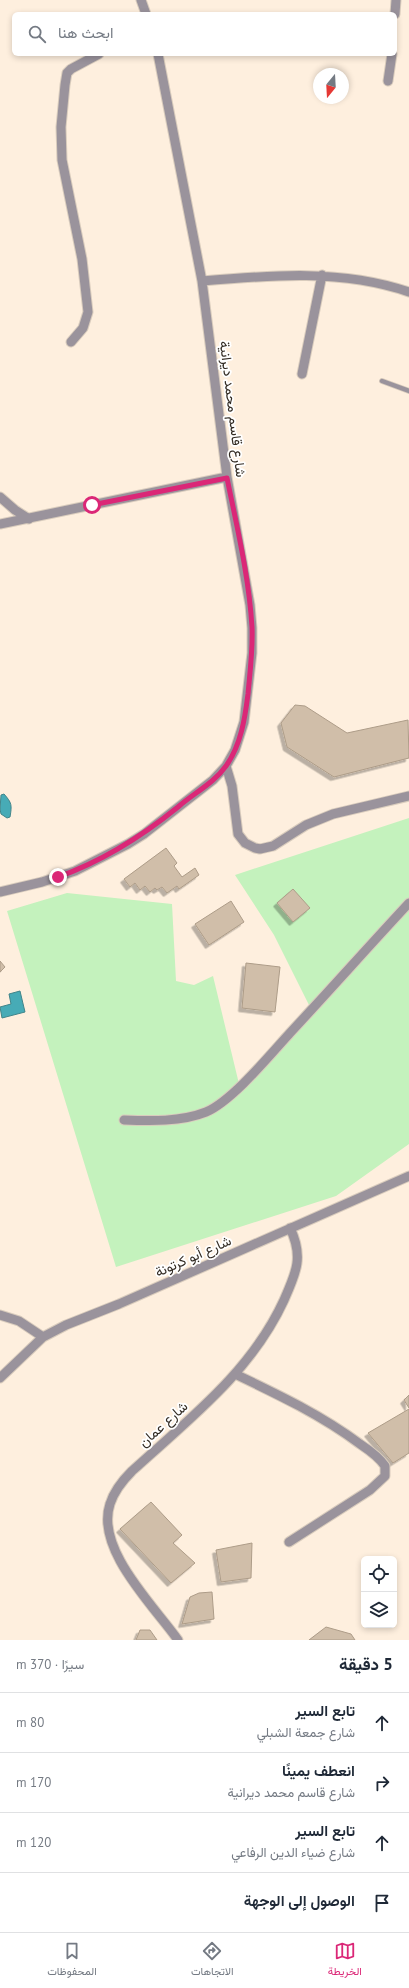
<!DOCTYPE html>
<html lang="ar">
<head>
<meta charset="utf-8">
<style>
	:root { --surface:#fff; --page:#f6f6f7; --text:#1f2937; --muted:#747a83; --line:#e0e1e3; --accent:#db2777 }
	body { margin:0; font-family:"PT Sans",Vazirmatn,sans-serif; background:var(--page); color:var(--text); direction:rtl }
	.controls { position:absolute; right:12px; bottom:12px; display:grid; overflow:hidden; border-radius:6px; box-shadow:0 2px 6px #0003 }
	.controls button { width:36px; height:36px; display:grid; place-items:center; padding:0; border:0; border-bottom:1px solid var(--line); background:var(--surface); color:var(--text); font:20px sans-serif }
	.compass { position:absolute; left:313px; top:68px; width:36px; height:36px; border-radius:50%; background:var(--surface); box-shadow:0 2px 6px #0003; rotate:198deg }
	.stop { position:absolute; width:12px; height:12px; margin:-9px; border:3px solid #db2777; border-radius:50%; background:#fff }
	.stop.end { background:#db2777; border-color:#fff; box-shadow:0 1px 4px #0008 }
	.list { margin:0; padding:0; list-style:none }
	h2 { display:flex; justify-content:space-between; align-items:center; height:52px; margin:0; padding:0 16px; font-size:17px }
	h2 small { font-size:13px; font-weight:400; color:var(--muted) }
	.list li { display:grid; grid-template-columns:26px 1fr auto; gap:12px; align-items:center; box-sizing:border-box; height:60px; padding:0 16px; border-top:1px solid var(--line) }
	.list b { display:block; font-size:15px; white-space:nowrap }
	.list p { margin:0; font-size:13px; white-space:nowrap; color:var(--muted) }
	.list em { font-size:13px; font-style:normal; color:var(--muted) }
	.icon { flex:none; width:22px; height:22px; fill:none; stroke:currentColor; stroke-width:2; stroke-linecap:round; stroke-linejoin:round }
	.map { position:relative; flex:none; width:409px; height:1640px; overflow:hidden; direction:ltr }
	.search { position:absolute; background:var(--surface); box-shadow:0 2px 6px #0003; left:12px; right:12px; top:12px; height:44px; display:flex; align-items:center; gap:10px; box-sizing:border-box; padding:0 14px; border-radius:6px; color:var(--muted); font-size:15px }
	.sheet { height:292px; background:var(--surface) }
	nav { display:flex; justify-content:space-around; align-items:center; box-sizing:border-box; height:56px; border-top:1px solid var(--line); background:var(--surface); font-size:11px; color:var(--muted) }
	nav a { display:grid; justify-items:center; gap:2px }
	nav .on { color:var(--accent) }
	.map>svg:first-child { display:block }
	.green { fill:#c4f2bd }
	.water { fill:#47abb6; stroke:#41858a }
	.building { fill:#d0bea9; stroke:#ad9c88; filter:url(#shadow) }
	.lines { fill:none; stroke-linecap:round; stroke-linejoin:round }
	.service-casing { stroke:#d9ccbd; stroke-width:6 }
	.minor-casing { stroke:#d9ccbd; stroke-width:11 }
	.service { stroke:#9a939c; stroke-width:4.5 }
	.minor { stroke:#9a939c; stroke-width:9 }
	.route { stroke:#db2777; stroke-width:5 }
	.labels { text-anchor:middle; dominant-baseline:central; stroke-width:3.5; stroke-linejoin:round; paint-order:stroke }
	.street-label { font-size:14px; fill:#332c24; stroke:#fff }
</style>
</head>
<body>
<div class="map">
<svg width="409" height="1640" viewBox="0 0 409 1640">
	<defs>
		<filter id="shadow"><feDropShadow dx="-3.5" dy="3.5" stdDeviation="0" flood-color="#0004"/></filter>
	</defs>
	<rect width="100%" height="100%" fill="#feefde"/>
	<path class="green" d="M409,818v326l-73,52 -220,71 -109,-356 60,-18 105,11 4,77 18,4 19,-9 27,112 69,-83 -35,-70 -39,-60z"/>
	<path class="water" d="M4,794c8,9 8,11 6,23l-3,1 -6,-4 -1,-5 1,-14z
		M20,991l5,21 -23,6 -2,-11 11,-3 -2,-10z"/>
	<path class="building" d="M295,705l10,1 42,27 61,-13 1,38 -75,19 -47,-30 -6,-24z
		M166,848l11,15 -3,3 8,11 13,-9 4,7 -20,14 -2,-3 -10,7 -5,-6 -5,3 -2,-2 -5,4 -5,-6 -5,4 -5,-7 -5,4 -6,-8z
		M293,889l17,19 -17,14 -16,-19z
		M231,901l13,21 -35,23 -14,-21z
		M0,961l5,6 -5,5z
		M246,963l34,4 -5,45 -33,-4z
		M409,1395v13l-5,-8z
		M409,1409v44l-16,10 -25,-30z
		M151,1502l31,33 -9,8 22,20 -24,20 -51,-54z
		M252,1543l-1,35 -30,4 -5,-32z
		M212,1592l2,27 -32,5 8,-27 9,-4z
		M326,1627l25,7 4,6h-46z
		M140,1630h10l7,10h-21z"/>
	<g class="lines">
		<g class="service-casing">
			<path id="service" d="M382,381l27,10"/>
		</g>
		<g class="minor-casing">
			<path id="minor" d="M141,0l5,14
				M395,14l1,-14
				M388,81l4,-27
				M202,281c70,-6 140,-12 207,11
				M71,342l12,-14 5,-16 -6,-53 -20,-99 -1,-33 4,-42 2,-12 4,-4 28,-15
				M302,374l20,-99
				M0,497l15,13 14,9
				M0,524l227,-47
				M226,766l6,20 6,48 7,9 10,5 5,1 13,-3 33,-21 27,-11 76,-18
				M0,892l42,-10 33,-11 53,-27 16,-10 69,-54 13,-14 9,-16 9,-28 8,-69v-25l-2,-23 -23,-128 -25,-196 -44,-227
				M124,1120c26,1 57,2 82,-8 26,-11 64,-57 84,-79 40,-43 79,-87 119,-130
				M0,1315l19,6 24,16
				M235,1374c44,21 86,41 125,70 9,6 19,13 25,22v10l-15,14 -81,52
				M0,1378l43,-41 23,-12 53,-21 290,-128
				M178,1640c-24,-34 -83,-91 -68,-136 4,-13 13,-24 22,-33 57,-52 119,-99 152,-171 12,-27 20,-43 6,-72"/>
		</g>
		<use href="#service" class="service"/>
		<use href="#minor" class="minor"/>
	</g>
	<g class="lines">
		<path class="route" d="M58,877c45,-16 83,-40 120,-70 16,-14 36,-24 48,-41 15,-21 19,-48 22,-72 2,-22 5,-45 4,-67 -3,-50 -15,-100 -25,-149l-135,27"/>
	</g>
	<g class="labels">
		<g class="street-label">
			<text transform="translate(233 409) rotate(83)">شارع قاسم محمد ديرانية</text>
			<text transform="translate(193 1256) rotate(-24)">شارع أبو كرتونة</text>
			<text transform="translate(163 1424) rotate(-42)">شارع عمان</text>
		</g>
	</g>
</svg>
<div class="controls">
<button><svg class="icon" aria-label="locate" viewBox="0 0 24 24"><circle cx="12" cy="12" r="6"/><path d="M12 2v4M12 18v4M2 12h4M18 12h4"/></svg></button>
<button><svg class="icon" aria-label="layers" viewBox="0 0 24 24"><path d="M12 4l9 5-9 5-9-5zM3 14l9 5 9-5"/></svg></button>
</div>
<svg class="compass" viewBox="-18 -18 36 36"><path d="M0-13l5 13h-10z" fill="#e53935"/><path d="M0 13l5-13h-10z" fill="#747a83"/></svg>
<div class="stop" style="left:92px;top:505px"></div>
<div class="stop end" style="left:58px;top:877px"></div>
<div class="search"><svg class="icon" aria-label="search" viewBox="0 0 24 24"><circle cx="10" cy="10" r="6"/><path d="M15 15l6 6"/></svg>ابحث هنا</div>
</div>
<section class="sheet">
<h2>5 دقيقة<small>سيرًا · 370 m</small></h2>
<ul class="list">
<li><svg class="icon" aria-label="ahead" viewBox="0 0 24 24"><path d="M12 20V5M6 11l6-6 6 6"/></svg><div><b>تابع السير</b><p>شارع جمعة الشبلي</p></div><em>80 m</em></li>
<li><svg class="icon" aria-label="right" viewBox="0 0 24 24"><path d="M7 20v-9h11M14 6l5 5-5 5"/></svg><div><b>انعطف يمينًا</b><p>شارع قاسم محمد ديرانية</p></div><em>170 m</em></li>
<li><svg class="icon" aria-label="ahead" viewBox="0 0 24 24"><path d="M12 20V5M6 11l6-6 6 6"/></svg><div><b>تابع السير</b><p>شارع ضياء الدين الرفاعي</p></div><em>120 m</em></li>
<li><svg class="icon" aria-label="arrive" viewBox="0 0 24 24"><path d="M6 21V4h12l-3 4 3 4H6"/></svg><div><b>الوصول إلى الوجهة</b></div></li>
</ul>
</section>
<nav>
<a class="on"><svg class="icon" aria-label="map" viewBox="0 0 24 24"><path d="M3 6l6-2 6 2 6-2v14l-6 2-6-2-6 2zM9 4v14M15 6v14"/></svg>الخريطة</a>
<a><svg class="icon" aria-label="directions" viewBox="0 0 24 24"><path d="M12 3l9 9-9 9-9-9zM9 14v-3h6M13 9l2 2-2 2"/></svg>الاتجاهات</a>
<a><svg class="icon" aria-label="saved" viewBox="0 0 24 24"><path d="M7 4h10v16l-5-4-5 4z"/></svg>المحفوظات</a>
</nav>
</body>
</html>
